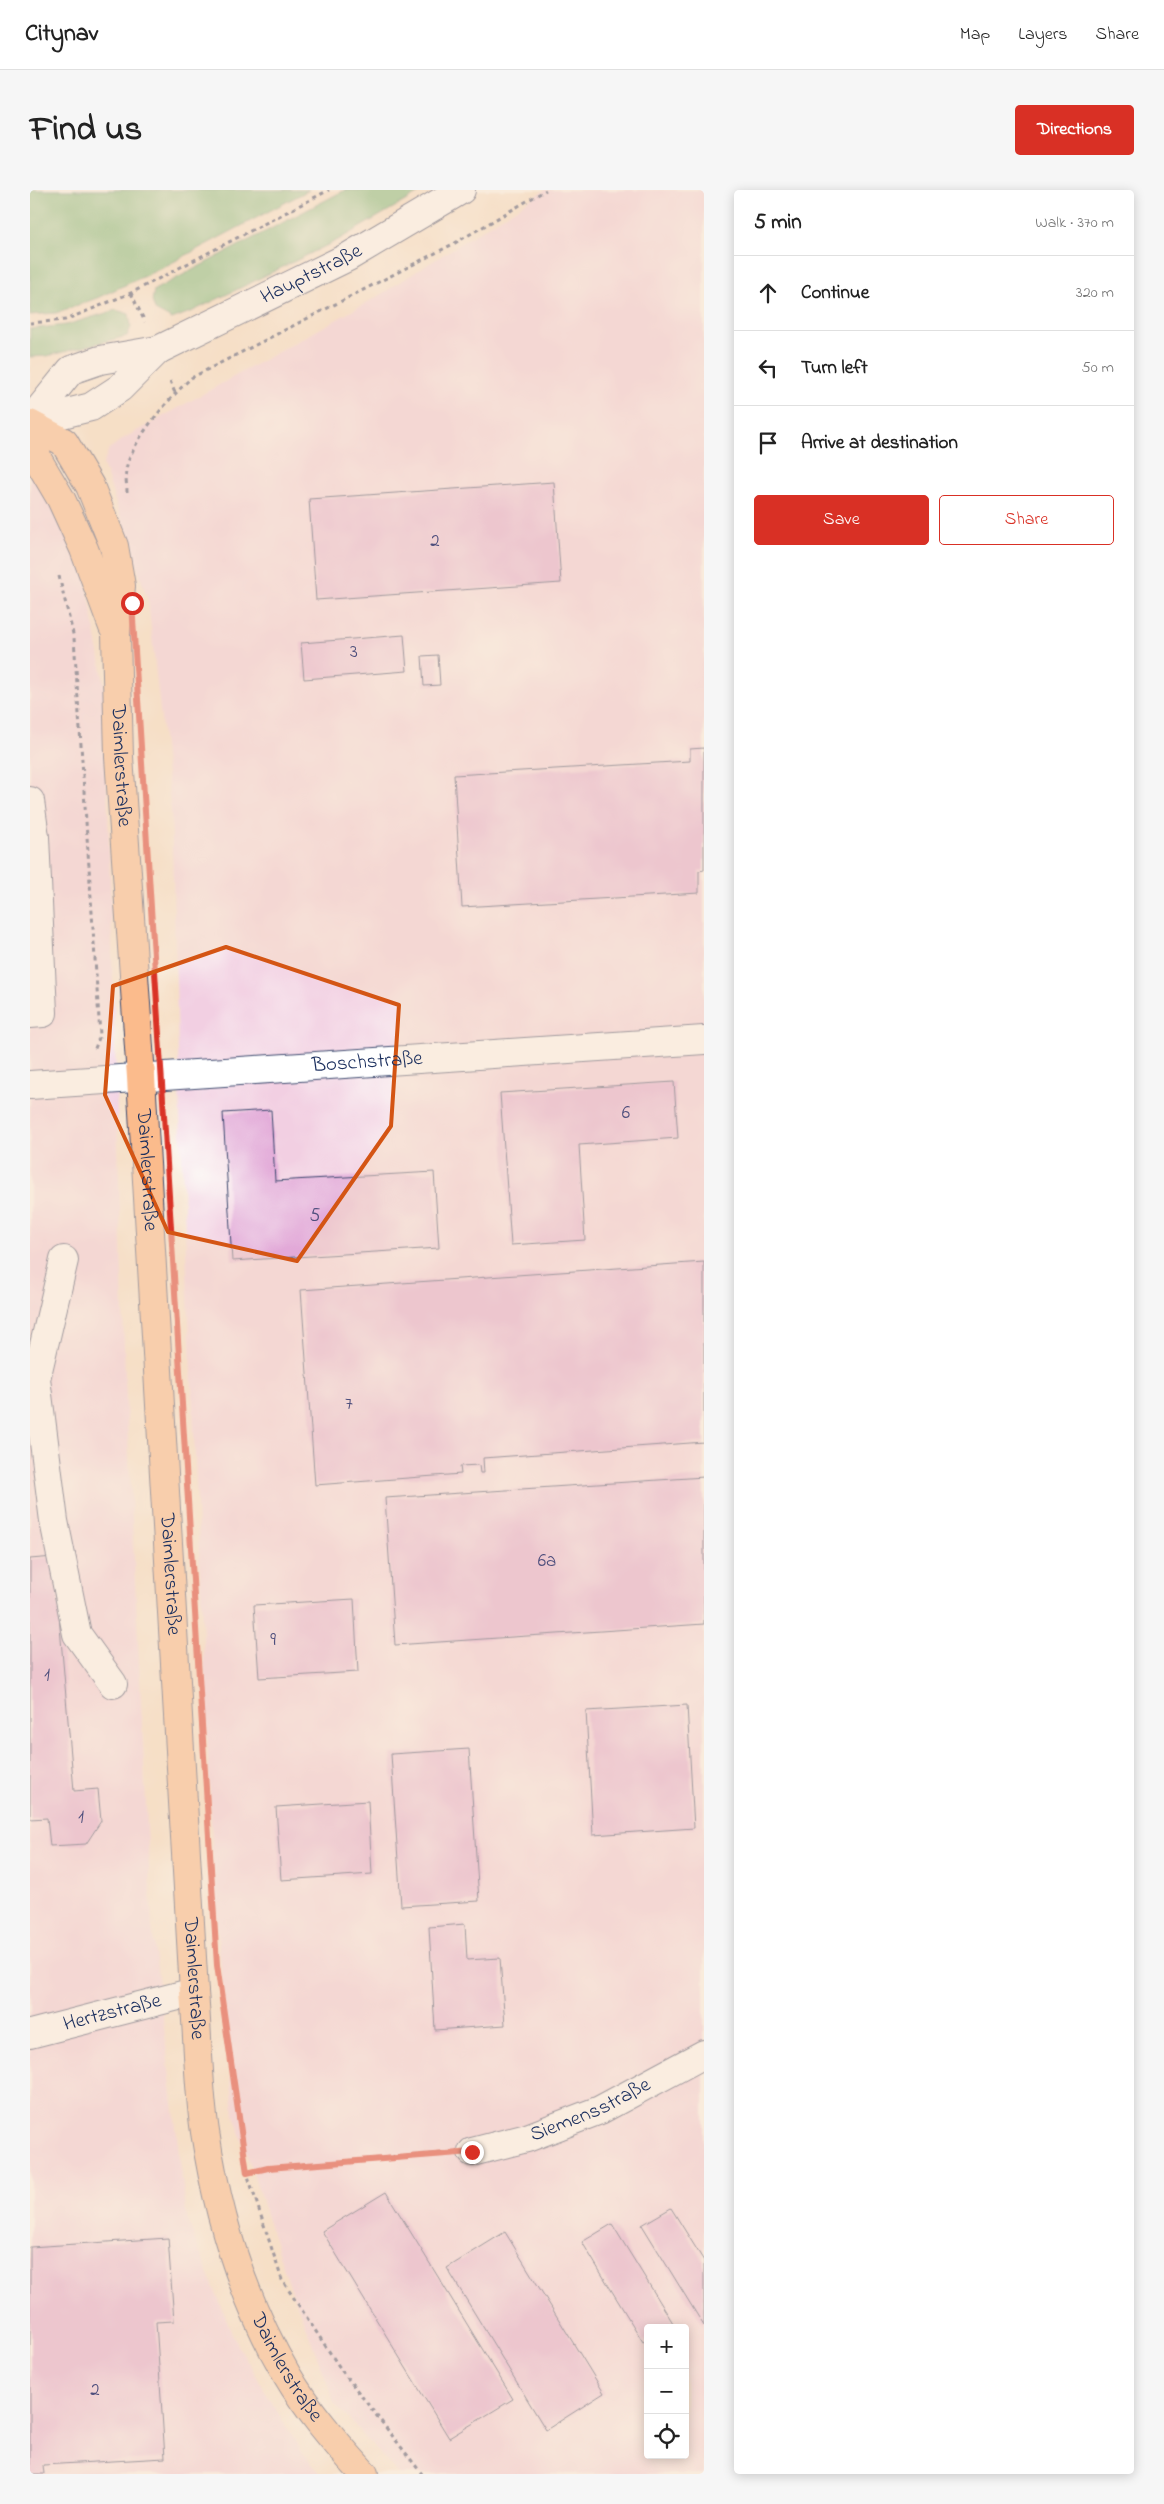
<!DOCTYPE html>
<html lang="en">
<head>
<meta charset="utf-8">
<style>
	:root { --surface:#fff; --page:#f6f6f6; --text:#222; --muted:#767676; --line:#e0e0e0; --accent:#d93025 }
	body { margin:0; font-family:"Indie Flower",sans-serif; background:var(--page); color:var(--text) }
	.controls { position:absolute; right:15px; bottom:15px; display:grid; overflow:hidden; border-radius:5px; box-shadow:0 2px 12px #0003 }
	.controls button { width:45px; height:45px; display:grid; place-items:center; padding:0; border:0; border-bottom:1px solid var(--line); background:var(--surface); color:var(--text); font:25px sans-serif }
	.stop { position:absolute; width:15px; height:15px; margin:-11px; border:4px solid #d93025; border-radius:50%; background:#fff }
	.stop.end { background:#d93025; border-color:#fff; box-shadow:0 1px 5px #0008 }
	.list { margin:0; padding:0; list-style:none }
	h2 { display:flex; justify-content:space-between; align-items:center; height:65px; margin:0; padding:0 20px; font-size:21px }
	h2 small { font-size:16px; font-weight:400; color:var(--muted) }
	.list li { display:grid; grid-template-columns:32px 1fr auto; gap:15px; align-items:center; box-sizing:border-box; height:75px; padding:0 20px; border-top:1px solid var(--line) }
	.list b { display:block; font-size:19px; white-space:nowrap }
	.list em { font-size:16px; font-style:normal; color:var(--muted) }
	.actions { display:flex; gap:10px; padding:15px 20px }
	.actions a { flex:1; padding:11px 0; border:1px solid var(--accent); border-radius:5px; text-align:center; font-size:18px; color:var(--accent) }
	.actions .main { background:var(--accent); color:#fff }
	.icon { flex:none; width:28px; height:28px; fill:none; stroke:currentColor; stroke-width:2; stroke-linecap:round; stroke-linejoin:round }
	.map { position:relative; flex:none; width:674px; height:2284px; overflow:hidden; border-radius:5px }
	header { display:flex; align-items:center; gap:30px; box-sizing:border-box; height:70px; padding:0 25px; background:var(--surface); border-bottom:1px solid var(--line) }
	header strong { font-size:24px }
	nav { display:flex; gap:28px; margin-inline-start:auto; font-size:18px }
	.intro { display:flex; align-items:center; justify-content:space-between; box-sizing:border-box; height:120px; padding:0 30px }
	h1 { margin:0; font-size:35px }
	.button { padding:12px 22px; border-radius:5px; background:var(--accent); color:#fff; font-size:18px; font-weight:700 }
	main { display:flex; gap:30px; padding:0 30px }
	aside { flex:1; background:var(--surface); border-radius:5px; box-shadow:0 2px 12px #0003 }
	.map>svg:first-child { display:block }
	.built { fill:#f2cfe2; fill-rule:evenodd }
	.forest { fill:#7bbc7e; stroke:#4b766e }
	.building { fill:#e2a9d8 }
	.lines { fill:none; stroke-linecap:round; stroke-linejoin:round }
	.minor-casing { stroke:#3c496e; stroke-width:30 }
	.major-casing { stroke:#3c496e; stroke-width:30 }
	.path { stroke:#3c496e; stroke-width:3; stroke-dasharray:4 4; stroke-linecap:butt }
	.minor { stroke:#fff; stroke-width:28 }
	.major { stroke:#fbbb8c; stroke-width:28 }
	.route { stroke:#d93025; stroke-width:6 }
	.marked { fill:none; stroke:#d45514; stroke-width:4; stroke-linejoin:round }
	.labels { text-anchor:middle; dominant-baseline:central; stroke-width:4; stroke-linejoin:round; paint-order:stroke }
	.number-label { font-size:19px; fill:#4d4e7c }
	.street-label { font-size:21px; fill:#1b2f5e; stroke:#fdfcf7 }
</style>
</head>
<body>
<header>
<strong>Citynav</strong>
<nav><a>Map</a><a>Layers</a><a>Share</a></nav>
</header>
<div class="intro"><h1>Find us</h1><a class="button">Directions</a></div>
<main>
<div class="map">
<svg width="674" height="2284" viewBox="0 0 674 2284">
	<rect width="100%" height="100%" fill="#fdfcf7"/>
	<filter id="ink" filterUnits="userSpaceOnUse"><feTurbulence type="fractalNoise" baseFrequency=".02" numOctaves="2"/><feDisplacementMap in="SourceGraphic" scale="10" xChannelSelector="R" yChannelSelector="G"/><feConvolveMatrix kernelMatrix="1 2 1 2 8 2 1 2 1" color-interpolation-filters="sRGB"/></filter>
	<filter id="wash" filterUnits="userSpaceOnUse"><feTurbulence type="fractalNoise" baseFrequency=".0096" numOctaves="4" result="noise"/><feDisplacementMap in="SourceGraphic" scale="20" xChannelSelector="R" yChannelSelector="G"/><feGaussianBlur stdDeviation="1.12" result="paint"/><feColorMatrix in="noise" values="0 0 0 0 0 0 0 0 0 0 0 0 0 0 0 0 0 1.4 0 .05"/><feComposite in="paint" operator="in"/></filter>
	<g filter="url(#wash)">
		<rect width="100%" height="100%" fill="#f6dfc6"/>
		<path class="built" d="M515,0h159v2284h-306l-62,-69 -51,-132 -51,-158 -20,-226 -34,-774 -9,-305 -23,-210 -45,-136 6,-15 17,-12 249,-139zM618,2138h37v127h-37z
			M0,259l48,83 26,151 21,694 27,550 35,293 47,118 68,115 19,21h-291z"/>
		<path class="forest" d="M0,0h279l-147,78 -65,30 -41,15 -26,2z
			M315,0h79l-86,50 -145,71 -21,8 -17,-9 -3,-9 2,-11z
			M86,120l13,4 2,13 -4,9 -80,20 -17,1v-28l36,-4z"/>
		<g id="blocks">
			<path class="building" d="M524,292l7,101 -245,17 -7,-101z
				M374,445l3,36 -103,8 -3,-36z
				M408,465l2,30 -16,1 -2,-30z
				M674,558v122l-5,1v22l-237,14 -8,-132 236,-14v-12z
				M644,892l4,56 -99,7 6,95 -74,5 -11,-152z
				M241,920l4,71 159,-9 5,76 -207,13 -9,-148z
				M674,1072v180l-221,16 1,15h-4l-1,-8 -19,1 1,8 -146,11 -14,-195z
				M674,1287v147l-309,21 -10,-147z
				M24,1367l20,234 24,-2 3,32 -15,23 -36,2 -3,-28 -17,1v-260z
				M324,1409l4,73 -99,6 -5,-73z
				M657,1515l7,123 -101,7 -7,-124z
				M439,1559l10,152 -78,5 -10,-152z
				M338,1611l4,73 -91,6 -5,-73z
				M435,1734l2,36 33,-2 5,67 -70,5 -6,-103z
				M356,2002l127,207 -64,39 -127,-207z
				M641,2018l33,53v65l-62,-101z
				M582,2034l61,99 -7,5h-18v11l-5,3 -61,-100z
				M475,2042l99,161 -58,37 -99,-162z
				M138,2048l6,83 -18,1 9,136 -122,7 1,9h-14v-227z"/>
		</g>
	</g>
	<g filter="url(#ink)">
		<use href="#blocks" fill-opacity="0" stroke="#3c496e" stroke-width="1"/>
		<g class="lines">
			<g class="minor-casing">
				<g id="minor">
					<path id="s1" d="M0,231l41,-51 29,-10 58,-10 190,-93 113,-67"/>
					<path d="M0,232l61,-15 29,-19 38,-38"/>
					<path d="M0,611l5,36 8,176 -13,1"/>
					<path id="s2" d="M0,895l674,-45"/>
					<path d="M34,1070l-28,119 18,142 23,113 36,50"/>
					<path id="s3" d="M0,1844l164,-42"/>
					<path id="s4" d="M442,1962l55,-14 73,-28 104,-56"/>
				</g>
			</g>
			<g class="major-casing">
				<g id="major">
					<path id="s5" d="M0,234l34,18 26,44 24,60 7,40 -5,48 3,123 22,320 53,915c4,47 4,94 11,140 13,86 38,168 82,243 21,36 49,68 77,99"/>
					<path d="M0,239l8,31 23,39 23,50 29,78"/>
				</g>
			</g>
			<path class="path" d="M101,103l14,29
				M0,133l35,-3 66,-27 198,-103
				M140,191l5,12
				M97,302c0,-7 -2,-16 -1,-23 7,-31 43,-70 65,-91l264,-135 91,-53
				M29,386l15,62 26,397 -6,16
				M202,1877l15,106 35,107 60,91 80,103
				M217,1983l20,-5 175,-14"/>
			<use href="#minor" class="minor"/>
			<use href="#major" class="major"/>
		</g>
	</g>
	<g class="lines" filter="url(#ink)">
		<path class="route" d="M102,413l85,1362 30,208 21,-5 204,-16"/>
	</g>
	<path d="M0 0H674V2284H0ZM196,757l173,58 -8,121 -94,135 -129,-29 -63,-137 8,-109z" fill="#f6dfc6" fill-opacity=".55" fill-rule="evenodd"/>
	<path class="marked" d="M196,757l173,58 -8,121 -94,135 -129,-29 -63,-137 8,-109z"/>
	<g class="labels">
		<g class="number-label">
			<text x="405" y="351">2</text>
			<text x="324" y="462">3</text>
			<text x="596" y="923">6</text>
			<text x="285" y="1026">5</text>
			<text x="319" y="1214">7</text>
			<text x="517" y="1371">6a</text>
			<text x="243" y="1450">9</text>
			<text x="17" y="1485">1</text>
			<text x="51" y="1627">1</text>
			<text x="65" y="2200">2</text>
		</g>
		<g class="street-label">
			<text stroke="none"><textPath href="#s1" startOffset="326">Hauptstraße</textPath></text>
			<text stroke="none"><textPath href="#s5" startOffset="375">Daimlerstraße</textPath></text>
			<text stroke="none"><textPath href="#s2" startOffset="338">Boschstraße</textPath></text>
			<text stroke="none"><textPath href="#s5" startOffset="780">Daimlerstraße</textPath></text>
			<text stroke="none"><textPath href="#s5" startOffset="1185">Daimlerstraße</textPath></text>
			<text stroke="none"><textPath href="#s5" startOffset="1590">Daimlerstraße</textPath></text>
			<text stroke="none"><textPath href="#s3" startOffset="85">Hertzstraße</textPath></text>
			<text stroke="none"><textPath href="#s4" startOffset="126">Siemensstraße</textPath></text>
			<text stroke="none"><textPath href="#s5" startOffset="1995">Daimlerstraße</textPath></text>
		</g>
	</g>
</svg>
<div class="controls">
<button>+</button>
<button>−</button>
<button><svg class="icon" aria-label="locate" viewBox="0 0 24 24"><circle cx="12" cy="12" r="6"/><path d="M12 2v4M12 18v4M2 12h4M18 12h4"/></svg></button>
</div>
<div class="stop" style="left:102px;top:413px"></div>
<div class="stop end" style="left:442px;top:1962px"></div>
</div>
<aside>
<h2>5 min<small>Walk · 370 m</small></h2>
<ul class="list">
<li><svg class="icon" aria-label="ahead" viewBox="0 0 24 24"><path d="M12 20V5M6 11l6-6 6 6"/></svg><div><b>Continue</b></div><em>320 m</em></li>
<li><svg class="icon" aria-label="left" viewBox="0 0 24 24"><path d="M17 20v-9H6M10 6l-5 5 5 5"/></svg><div><b>Turn left</b></div><em>50 m</em></li>
<li><svg class="icon" aria-label="arrive" viewBox="0 0 24 24"><path d="M6 21V4h12l-3 4 3 4H6"/></svg><div><b>Arrive at destination</b></div></li>
</ul>
<div class="actions"><a class="main">Save</a><a>Share</a></div>
</aside>
</main>
</body>
</html>
